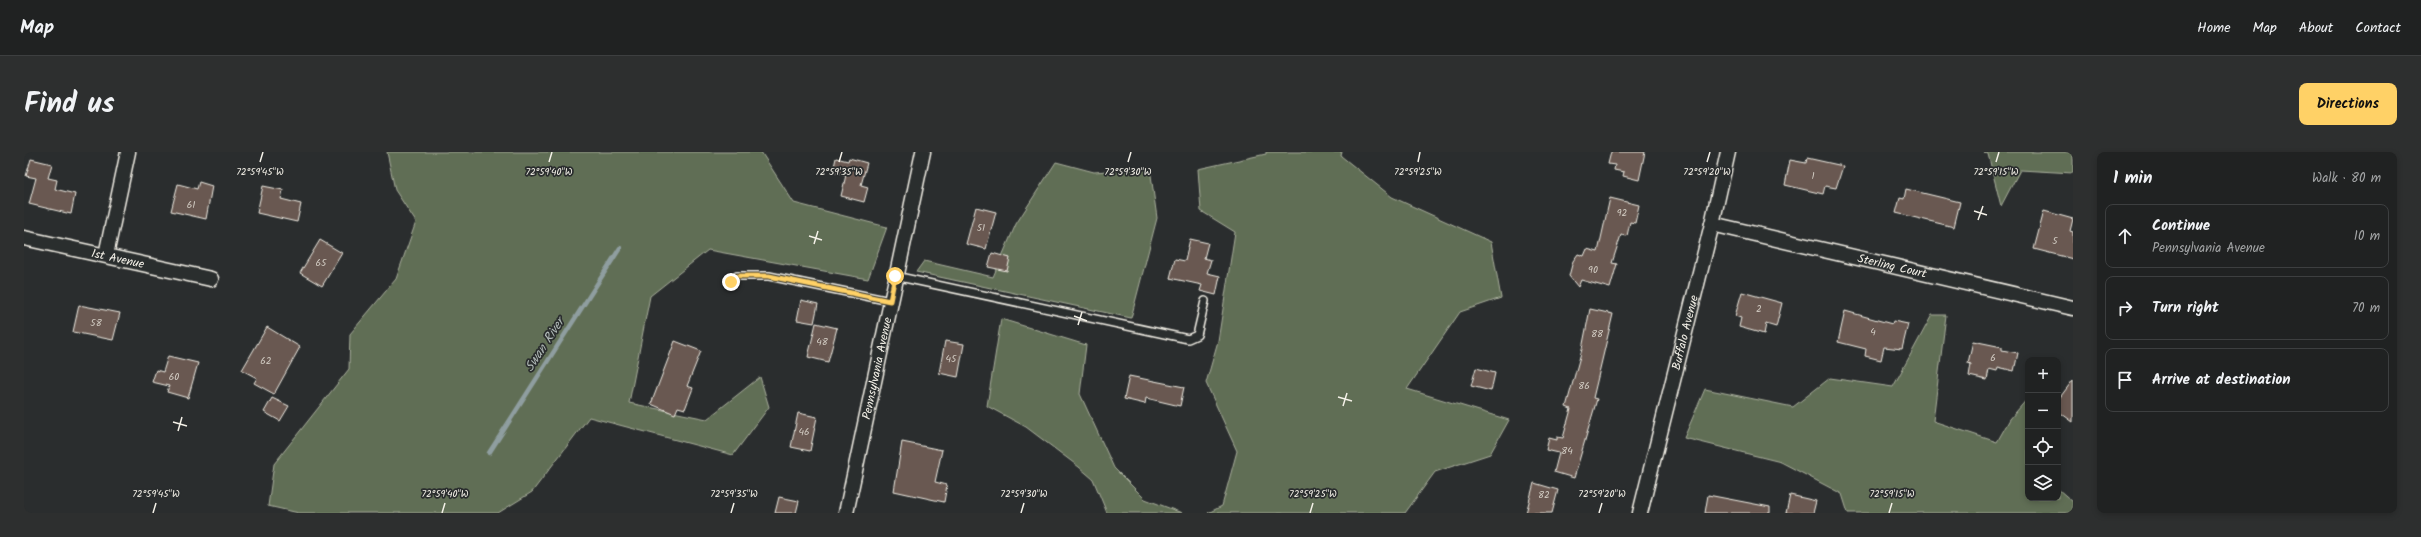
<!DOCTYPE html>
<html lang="en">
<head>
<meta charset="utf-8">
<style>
	:root { --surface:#202222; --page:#2d2f2f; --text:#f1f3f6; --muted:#a2a4a5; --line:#3d3f40; --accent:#ffd166 }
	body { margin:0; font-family:Kalam,sans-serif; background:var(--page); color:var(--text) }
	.controls { position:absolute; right:12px; bottom:12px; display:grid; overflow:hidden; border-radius:8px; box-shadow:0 2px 6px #0003 }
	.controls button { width:36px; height:36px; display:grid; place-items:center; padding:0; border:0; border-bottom:1px solid var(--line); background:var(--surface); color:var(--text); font:20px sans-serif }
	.stop { position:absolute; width:12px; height:12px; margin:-9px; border:3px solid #ffd166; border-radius:50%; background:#fff }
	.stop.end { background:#ffd166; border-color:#fff; box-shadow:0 1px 4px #0008 }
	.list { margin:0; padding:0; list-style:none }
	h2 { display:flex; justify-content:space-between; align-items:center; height:52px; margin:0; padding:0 16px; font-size:17px }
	h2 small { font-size:13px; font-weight:400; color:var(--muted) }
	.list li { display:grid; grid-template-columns:26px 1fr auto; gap:12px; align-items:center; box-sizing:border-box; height:64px; margin:0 8px 8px; padding:0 8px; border:1px solid var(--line); border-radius:8px }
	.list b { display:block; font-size:15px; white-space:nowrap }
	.list p { margin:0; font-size:13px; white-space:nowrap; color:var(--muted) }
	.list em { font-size:13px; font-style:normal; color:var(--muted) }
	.icon { flex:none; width:22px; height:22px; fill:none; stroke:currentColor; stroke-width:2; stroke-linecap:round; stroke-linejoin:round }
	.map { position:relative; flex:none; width:2049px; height:361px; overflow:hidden; border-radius:8px }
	header { display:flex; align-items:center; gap:24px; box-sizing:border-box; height:56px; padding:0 20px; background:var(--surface); border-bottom:1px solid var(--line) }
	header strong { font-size:19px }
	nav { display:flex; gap:22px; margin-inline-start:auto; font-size:14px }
	.intro { display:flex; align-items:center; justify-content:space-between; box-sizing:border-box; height:96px; padding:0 24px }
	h1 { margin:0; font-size:28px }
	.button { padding:10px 18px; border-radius:8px; background:var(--accent); color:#111; font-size:14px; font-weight:700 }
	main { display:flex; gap:24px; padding:0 24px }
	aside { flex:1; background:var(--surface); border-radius:8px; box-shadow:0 2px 6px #0003 }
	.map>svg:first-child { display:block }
	.green { fill:#616e55; stroke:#aab09e }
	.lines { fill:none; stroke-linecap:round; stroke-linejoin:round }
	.stream { stroke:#8f9ea0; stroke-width:4.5 }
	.building { fill:#695851; stroke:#f4f1e8 }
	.service-casing { stroke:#f4f1e8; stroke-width:10 }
	.minor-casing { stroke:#f4f1e8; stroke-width:17 }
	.service { stroke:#2a2d2e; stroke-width:7 }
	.minor { stroke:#2a2d2e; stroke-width:14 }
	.route { stroke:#ffd166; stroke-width:5 }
	.ticks { fill:none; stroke:#f4f1e8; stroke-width:1.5 }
	.labels { text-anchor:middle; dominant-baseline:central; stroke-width:3.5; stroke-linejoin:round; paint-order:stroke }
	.number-label { font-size:10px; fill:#d1cbc2 }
	.street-label { font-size:12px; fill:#f4f1e8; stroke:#2a2d2e }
	.water-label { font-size:13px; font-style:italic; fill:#b1bab8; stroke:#2a2d2e }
	.ticks-label { font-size:10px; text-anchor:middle; fill:#f4f1e8; stroke:#2a2d2e; stroke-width:3.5; stroke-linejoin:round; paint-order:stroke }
</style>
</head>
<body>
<header>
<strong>Map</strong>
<nav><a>Home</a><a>Map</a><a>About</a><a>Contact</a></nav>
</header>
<div class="intro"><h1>Find us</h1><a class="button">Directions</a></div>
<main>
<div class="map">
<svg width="2049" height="361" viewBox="0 0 2049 361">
	<rect width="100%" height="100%" fill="#2a2d2e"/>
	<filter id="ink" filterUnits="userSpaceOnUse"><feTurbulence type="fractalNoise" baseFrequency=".025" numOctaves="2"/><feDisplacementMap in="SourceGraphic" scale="8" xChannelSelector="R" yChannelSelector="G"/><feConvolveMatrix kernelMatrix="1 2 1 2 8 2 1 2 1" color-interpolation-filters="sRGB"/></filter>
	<g filter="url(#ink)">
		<path class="green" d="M363,0h374l33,51 93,24 -19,52 -160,-29 -58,46 -21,107 78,16 53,-42 9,30 -36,48 -144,-38 -57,75 -34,21h-199l-31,-7 6,-42 75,-95 1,-35 46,-55 20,-57 -21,-32z
			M1242,0h76l-1,4 51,41 99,45 10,56 -41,14 -53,77 102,31 -19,34 -55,18 -30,41h-197l14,-7 15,-55 -31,-68 12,-42 17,-109 -34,-21 -3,-42 68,-15z
			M1960,0h89v21l-53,-3 -19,36 -13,-52z
			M1032,10l38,10 56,-4 7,50 -26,100 -215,-46 8,-11 69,16 23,-53z
			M1908,163h14l-13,106 64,21 13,-23 18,-21v100h30v-9l15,13v11h-225l-6,-19 -61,-32 -97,-24 21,-49 88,18 37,-29 63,9z
			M977,167l85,26 -6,49 34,74 31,31 37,14h-75l-14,-34 -14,-12 -53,-40 -39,-21z"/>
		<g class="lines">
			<path class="stream" d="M465,301l131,-205"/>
		</g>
		<path class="building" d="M1587,0h34l-6,28 -16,-4 1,-4 -10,-2 1,-5 -7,-1z
			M812,6l12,3 1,-3 18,5 -6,22 7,2 -4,15 -23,-6 5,-21 -13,-4z
			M1783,6l36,8 -7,22 -11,-2 -2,8 -38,-9 5,-25 16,3z
			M7,7l21,5 -4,14 9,2 -2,9 20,5 -4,20 -42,-10 7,-26 -10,-2z
			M175,30l13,4 -6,33 -35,-8 7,-27 19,5z
			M239,34l20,4 -2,9 20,5 -4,18 -40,-9z
			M1882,37l54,13 -6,25 -58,-14 4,-15 4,1z
			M1586,46l29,7 -4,18 -5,-1 -3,14 -6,-1 -9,28 5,1 -7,24 -29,-8 -3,7 -9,-11 4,-15 5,-7 6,2 3,-7 11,3z
			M952,55l20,5 -10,37 -20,-5z
			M2020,59l29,8 -3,12 3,1v27l-39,-10z
			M1166,87l18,4 -4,15 7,2 -4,13 13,3 -4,19 -16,-4 2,-6 -32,-7 5,-19 10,2z
			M296,88l22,13 -20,33 -22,-13z
			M968,101l18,5 -3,13 -19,-4z
			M1718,140l40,11 -6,24 -10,-3 -2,10 -25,-7 2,-9 -6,-2z
			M777,148l17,4 -4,19 -17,-3z
			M55,153l41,8 -7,27 -40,-8z
			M1566,157l23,5 -20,84 4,1 -23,79 -20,-6 5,-19 -13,-3 3,-12 8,2v-3l6,1 8,-29 -5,-2 16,-58z
			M1821,159l47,13 1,-3 15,3 -6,25 -18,-2 -3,13 -16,-4 1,-7 -28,-7z
			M792,171l21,5 -9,34 -20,-5z
			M243,175l33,20 -26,47 -20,-11 3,-5 -15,-8z
			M651,189l26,10 -14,35 6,2 -8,21 -7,-2 -3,7 -24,-10z
			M921,189l19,3 -6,33 -19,-4z
			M1949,189l29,6v3l16,3 -4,18 -16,-4 -1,4 -8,-2 -2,11 -18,-4 2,-12 -3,-1z
			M144,204l30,7 -10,35 -21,-6 2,-6 -17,-4 4,-12 7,2z
			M1452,216l19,5 -4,18 -20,-5z
			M1105,224l55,11 -4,19 -34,-8 -1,6 -21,-5z
			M2049,228v42l-15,-11v-11z
			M248,246l17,8 -9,15 -16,-9z
			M774,261l19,4 -7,34 -19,-4z
			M878,290l40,8 -7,32 12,3 -3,17 -50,-11z
			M1510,331l24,7 -6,23h-26z
			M1684,343l62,12v6h-65z
			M1766,343l26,6 -3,12h-27z
			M755,345l20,4 -3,12h-21z"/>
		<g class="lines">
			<g class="service-casing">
				<path id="service" d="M871,124l293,63 9,-4 8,-34
					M707,130l6,-6h32l121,25"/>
			</g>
			<g class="minor-casing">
				<g id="minor">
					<path id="s1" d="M1688,72l361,84"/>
					<path id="s2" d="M0,86l187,41"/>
					<path d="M82,103l22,-103"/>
					<path id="s3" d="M822,361l77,-361"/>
					<path id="s4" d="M1616,361l72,-289 16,-72"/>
				</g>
			</g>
			<use href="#service" class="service"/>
			<use href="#minor" class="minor"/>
		</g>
	</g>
	<g class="lines" filter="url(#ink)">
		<path class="route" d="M707,130l6,-6h32l121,25 5,-25"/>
	</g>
	<path class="ticks" d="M236,10l3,-10M525,10l3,-10M815,10l3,-10M1104,10l3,-10M1394,10l2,-10M1683,10l3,-10M1972,10l3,-10M1950,59l13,4M1954,68l5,-14M785,84l13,4M790,92l4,-13M1050,164l13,5M1054,173l4,-13M1314,245l14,4M1319,254l4,-13M149,270l14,4M154,279l4,-14M129,361l3,-10M418,361l3,-10M707,361l3,-10M997,361l3,-10M1286,361l3,-10M1575,361l3,-10M1865,361l3,-10"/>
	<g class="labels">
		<g class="number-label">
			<text x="1789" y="24">1</text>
			<text x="167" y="53">61</text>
			<text x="1598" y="61">92</text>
			<text x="957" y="76">51</text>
			<text x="2031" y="89">5</text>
			<text x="297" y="111">65</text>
			<text x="1569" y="118">90</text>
			<text x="1735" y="157">2</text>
			<text x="72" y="171">58</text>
			<text x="1849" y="180">4</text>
			<text x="1573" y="182">88</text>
			<text x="798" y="190">48</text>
			<text x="1969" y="206">6</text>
			<text x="927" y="207">45</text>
			<text x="242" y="209">62</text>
			<text x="150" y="225">60</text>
			<text x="1560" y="234">86</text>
			<text x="780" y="280">46</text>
			<text x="1543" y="299">84</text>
			<text x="1520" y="343">82</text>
		</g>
		<g class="street-label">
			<text stroke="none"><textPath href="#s2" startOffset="96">1st Avenue</textPath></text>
			<text stroke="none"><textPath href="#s1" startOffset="185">Sterling Court</textPath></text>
			<text stroke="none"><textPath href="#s4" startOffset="186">Buffalo Avenue</textPath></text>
			<text stroke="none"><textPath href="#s3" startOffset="148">Pennsylvania Avenue</textPath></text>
		</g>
		<g class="water-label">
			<text transform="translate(521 193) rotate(-57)">Swan River</text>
		</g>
	</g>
	<g class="ticks-label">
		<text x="236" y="23">72°59'45"W</text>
		<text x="525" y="23">72°59'40"W</text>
		<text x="815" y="23">72°59'35"W</text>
		<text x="1104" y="23">72°59'30"W</text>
		<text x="1394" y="23">72°59'25"W</text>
		<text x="1683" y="23">72°59'20"W</text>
		<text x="1972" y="23">72°59'15"W</text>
		<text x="132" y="345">72°59'45"W</text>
		<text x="421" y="345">72°59'40"W</text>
		<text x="710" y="345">72°59'35"W</text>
		<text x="1000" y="345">72°59'30"W</text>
		<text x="1289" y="345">72°59'25"W</text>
		<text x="1578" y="345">72°59'20"W</text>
		<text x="1868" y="345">72°59'15"W</text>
	</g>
</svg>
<div class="controls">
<button>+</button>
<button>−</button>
<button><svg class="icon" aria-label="locate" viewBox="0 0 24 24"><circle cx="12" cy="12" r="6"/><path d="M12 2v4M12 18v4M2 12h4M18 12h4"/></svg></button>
<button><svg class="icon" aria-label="layers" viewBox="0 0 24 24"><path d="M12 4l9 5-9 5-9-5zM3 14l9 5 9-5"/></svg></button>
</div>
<div class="stop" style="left:871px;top:124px"></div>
<div class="stop end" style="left:707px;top:130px"></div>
</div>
<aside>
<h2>1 min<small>Walk · 80 m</small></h2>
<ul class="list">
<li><svg class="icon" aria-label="ahead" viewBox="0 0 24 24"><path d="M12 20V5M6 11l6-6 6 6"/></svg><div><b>Continue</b><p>Pennsylvania Avenue</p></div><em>10 m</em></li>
<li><svg class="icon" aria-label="right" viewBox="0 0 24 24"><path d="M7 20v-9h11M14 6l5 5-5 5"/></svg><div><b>Turn right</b></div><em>70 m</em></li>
<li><svg class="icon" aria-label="arrive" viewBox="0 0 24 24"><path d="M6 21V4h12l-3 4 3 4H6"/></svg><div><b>Arrive at destination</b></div></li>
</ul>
</aside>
</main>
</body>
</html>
